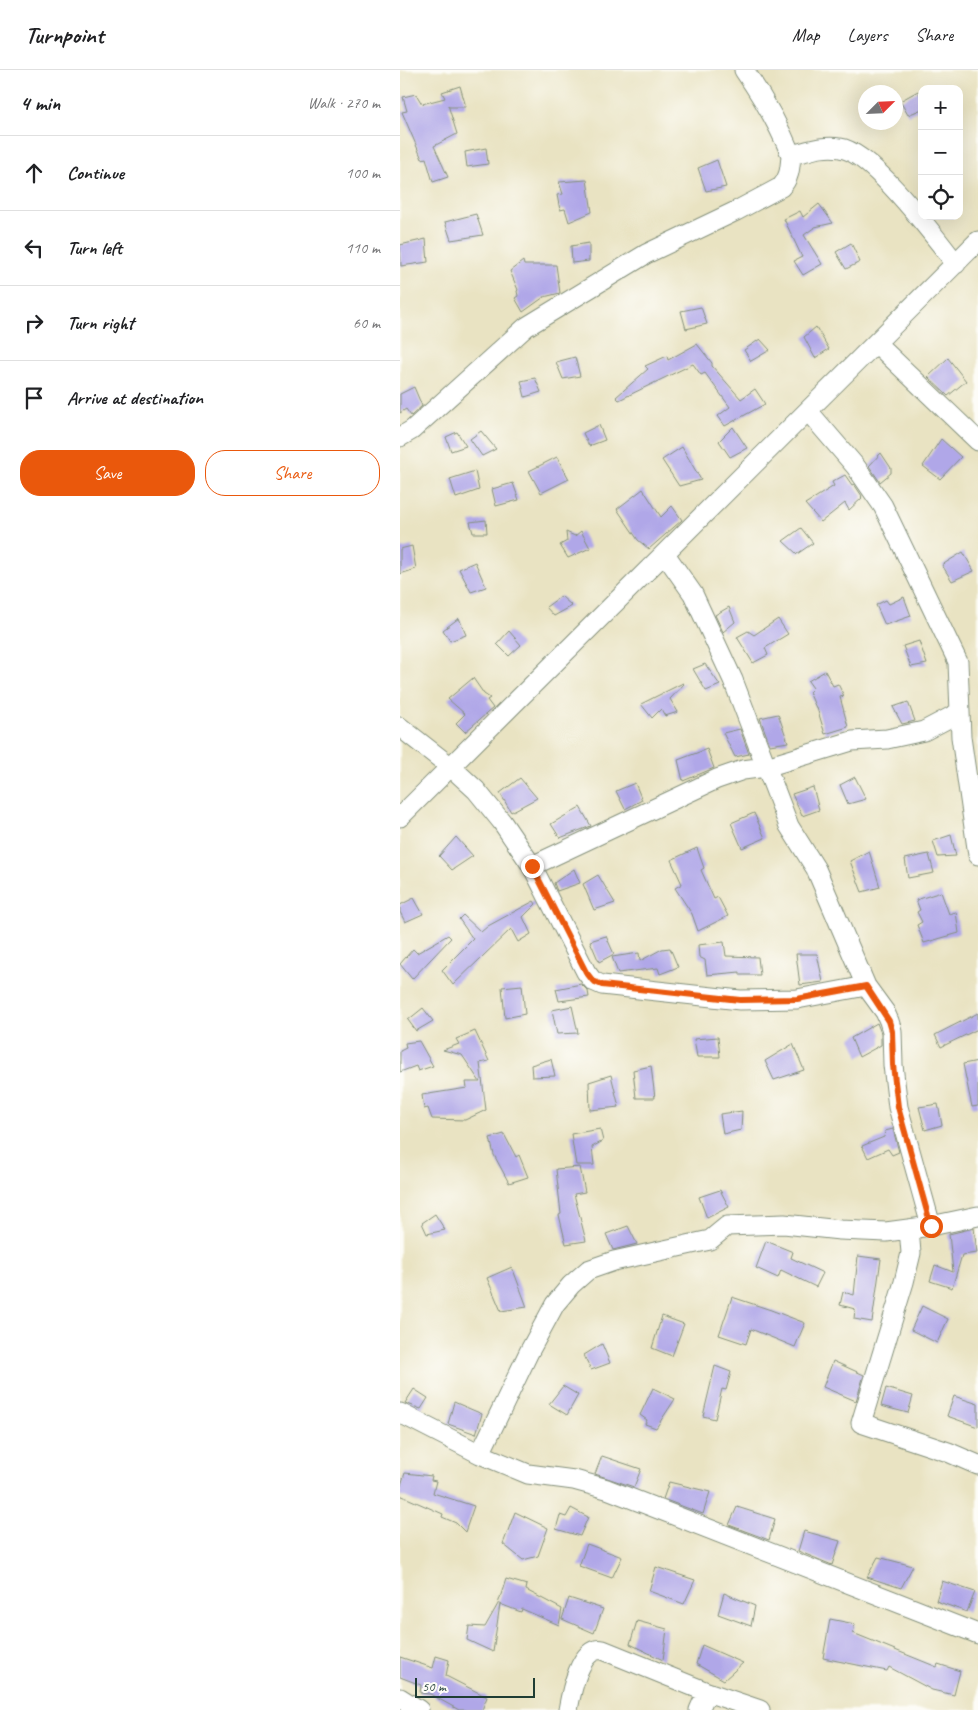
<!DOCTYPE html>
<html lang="en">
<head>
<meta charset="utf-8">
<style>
	:root { --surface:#fff; --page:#f6f6f6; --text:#202124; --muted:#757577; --line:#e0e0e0; --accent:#ea580c }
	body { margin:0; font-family:Caveat,sans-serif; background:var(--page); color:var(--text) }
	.controls { position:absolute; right:15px; top:15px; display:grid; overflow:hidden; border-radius:10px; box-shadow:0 5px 20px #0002 }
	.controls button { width:45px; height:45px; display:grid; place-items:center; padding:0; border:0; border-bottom:1px solid var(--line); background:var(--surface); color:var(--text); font:25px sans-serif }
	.compass { position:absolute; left:458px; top:15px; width:45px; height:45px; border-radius:50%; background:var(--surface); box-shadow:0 5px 20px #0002; rotate:66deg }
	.scale { position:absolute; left:15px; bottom:12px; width:120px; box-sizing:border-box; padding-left:5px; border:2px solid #1f3d34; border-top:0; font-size:14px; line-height:18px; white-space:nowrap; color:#1f3d34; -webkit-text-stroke:4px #fdfcf7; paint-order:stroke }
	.stop { position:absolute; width:15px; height:15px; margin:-11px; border:4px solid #ea580c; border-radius:50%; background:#fff }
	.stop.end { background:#ea580c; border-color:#fff; box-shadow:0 1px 5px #0008 }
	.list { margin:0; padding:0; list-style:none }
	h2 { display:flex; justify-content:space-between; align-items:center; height:65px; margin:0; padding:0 20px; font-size:21px }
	h2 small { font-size:16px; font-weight:400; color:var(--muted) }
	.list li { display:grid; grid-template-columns:32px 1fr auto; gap:15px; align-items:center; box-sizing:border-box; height:75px; padding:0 20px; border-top:1px solid var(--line) }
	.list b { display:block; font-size:19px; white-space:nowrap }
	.list em { font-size:16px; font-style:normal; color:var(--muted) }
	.actions { display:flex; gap:10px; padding:15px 20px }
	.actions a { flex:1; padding:11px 0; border:1px solid var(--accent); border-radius:20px; text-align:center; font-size:18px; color:var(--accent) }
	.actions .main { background:var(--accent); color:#fff }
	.icon { flex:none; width:28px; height:28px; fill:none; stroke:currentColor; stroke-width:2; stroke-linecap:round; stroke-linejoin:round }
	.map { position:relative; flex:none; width:578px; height:1640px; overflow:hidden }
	header { display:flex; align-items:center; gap:30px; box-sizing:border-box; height:70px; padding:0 25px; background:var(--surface); border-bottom:1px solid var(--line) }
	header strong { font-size:24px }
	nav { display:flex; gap:28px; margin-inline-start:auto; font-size:18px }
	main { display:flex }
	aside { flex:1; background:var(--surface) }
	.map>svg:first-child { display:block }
	.building { fill:#b0a7e8 }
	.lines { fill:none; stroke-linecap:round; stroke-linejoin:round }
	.minor-casing { stroke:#84907b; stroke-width:21 }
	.minor { stroke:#fff; stroke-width:19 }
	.route { stroke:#ea580c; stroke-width:6 }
</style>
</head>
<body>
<header>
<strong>Turnpoint</strong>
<nav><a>Map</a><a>Layers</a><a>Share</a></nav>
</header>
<main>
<aside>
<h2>4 min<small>Walk · 270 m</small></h2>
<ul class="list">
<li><svg class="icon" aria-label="ahead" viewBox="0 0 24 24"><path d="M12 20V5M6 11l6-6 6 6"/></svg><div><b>Continue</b></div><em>100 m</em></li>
<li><svg class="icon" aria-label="left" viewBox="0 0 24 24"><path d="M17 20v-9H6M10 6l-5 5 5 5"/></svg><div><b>Turn left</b></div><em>110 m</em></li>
<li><svg class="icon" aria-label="right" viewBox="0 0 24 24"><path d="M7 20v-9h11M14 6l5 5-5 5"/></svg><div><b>Turn right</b></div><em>60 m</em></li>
<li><svg class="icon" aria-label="arrive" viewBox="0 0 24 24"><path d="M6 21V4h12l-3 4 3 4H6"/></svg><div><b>Arrive at destination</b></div></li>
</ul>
<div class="actions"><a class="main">Save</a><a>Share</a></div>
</aside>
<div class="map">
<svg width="578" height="1640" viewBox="0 0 578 1640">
	<rect width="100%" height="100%" fill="#fdfcf7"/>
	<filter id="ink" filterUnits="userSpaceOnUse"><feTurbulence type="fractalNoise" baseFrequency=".02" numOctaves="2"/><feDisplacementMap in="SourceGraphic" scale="10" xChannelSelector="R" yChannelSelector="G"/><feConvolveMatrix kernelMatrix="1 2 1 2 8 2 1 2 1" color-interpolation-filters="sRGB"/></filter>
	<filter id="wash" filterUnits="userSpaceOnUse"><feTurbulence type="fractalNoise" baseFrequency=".0096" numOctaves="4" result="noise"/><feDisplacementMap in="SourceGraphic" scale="20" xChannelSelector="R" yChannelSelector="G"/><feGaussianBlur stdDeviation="1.12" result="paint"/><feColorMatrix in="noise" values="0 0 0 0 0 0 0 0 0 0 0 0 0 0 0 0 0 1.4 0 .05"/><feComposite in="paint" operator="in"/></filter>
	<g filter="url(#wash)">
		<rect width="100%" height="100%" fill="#e9e3c2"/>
		<g id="blocks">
			<path class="building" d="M60,16l6,21h-17l-1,-2 9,29 -23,12 14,31 -15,5 -7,-24 -4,1 -20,-47 5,-1 -4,-14 13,-3 6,10 23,-6 -3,-6z
				M518,21l4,8v10l-14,6 -8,-14z
				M86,78l2,16 -21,3 -2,-15z
				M317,90l9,27 -20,4 -8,-23z
				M187,110l5,32 -23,10 -4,-13 -5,1 -3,-15 6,-1 -4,-12z
				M419,134l14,19 -18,4 -11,8 18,29 -19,11 -9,-14 8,-4 -18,-38 16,-8 3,6z
				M76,144l7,21 -32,5 -6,-18z
				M26,169l2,23 -27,4 -1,-21z
				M189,173v18l-17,2 -1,-17z
				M451,173l9,19 -14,7 -10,-17z
				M123,191l1,4h32l4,28 -16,4 -21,15 -8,-14 3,-2 -1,-5 1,-1 -8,-19z
				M301,237l6,17 -21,5 -5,-18z
				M416,257l13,22 -14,9 -11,-21z
				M360,269l10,11 -19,11 -7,-11z
				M297,274l15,19v3l29,33 14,-10 10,15 -40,22 -7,-10 12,-9 -25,-34 -4,2 -8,-11 -74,36 -3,-3 32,-28 -3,-3 22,-10 1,4z
				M175,287l5,19 -17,3 -7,-17z
				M548,288l18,23 -18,15 -20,-19z
				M135,308l6,14 -16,5 -4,-16z
				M14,317l8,19 -11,10 -5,-7 -6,4v-19z
				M199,355l6,15 -16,6 -6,-13z
				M333,357l14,21 -17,9 -11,-16z
				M81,361l15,18 -14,7 -12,-17z
				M57,362l9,14 -15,5 -5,-14z
				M541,369l20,18 -21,22 -17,-13z
				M282,377l19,33 -22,6 -17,-26z
				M481,383l10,15v5l-11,9 -11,-16z
				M157,387l12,22 -28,14 -12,-22z
				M75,401l4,19 -23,8 -6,-19z
				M445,405l7,10 2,-1 8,12 -1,1 1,1 -13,12 -4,-7 -24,19 -16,-18 29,-18 -2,-4z
				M113,413l6,17 -23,6 -4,-17z
				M243,419l18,28 11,-11 10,14 -33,29 -11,-9 -21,-31z
				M86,450l1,13h-14l-3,-11z
				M401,458l12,15 -16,11 -14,-13z
				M181,461l9,17 -22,10 -8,-13 7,-4 -1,-9 9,4z
				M12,476l4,23 -16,5v-25z
				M563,482l11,19 -22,10 -10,-16z
				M75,492l11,25 -15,5 -12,-23z
				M161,526l11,10 -18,10 -8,-9z
				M504,527l7,19 -26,9 -9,-20 10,-5 3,4z
				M329,537l6,15 -12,10 -8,-17z
				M59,548l7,17 -16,6 -7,-11z
				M378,549l10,15 -23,14 3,7 -15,8 -16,-26 11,-6 6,4z
				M109,561l12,14 -12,11 -12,-12z
				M519,571l8,23 -16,3 -8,-21z
				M305,594l15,21 -14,6 -13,-22z
				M425,601l8,15 5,-2 6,12 -4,1 8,30 -23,7 -8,-26h-1l-7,-16 4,-4 -5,-7z
				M73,608l11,16 6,4 -3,2 6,8 -28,24 -9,-9 9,-9 -17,-15z
				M283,613l1,1 -14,15 8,13 -13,4 -4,-7 -9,9 -11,-14z
				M508,632l7,19 -13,3 -9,-17z
				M378,644l10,28 -18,3 -10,-27z
				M340,659l9,25 -14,3 -12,-24z
				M307,679l7,19 -31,13 -5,-21z
				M455,707l11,22 -18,5 -8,-19z
				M120,708l17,20 -26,14 -11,-19z
				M235,713l7,17 -17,9 -9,-18z
				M413,717l6,23 -17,6 -10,-22z
				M180,737l11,19 -31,12 -9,-14z
				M354,743l11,25 -23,10 -11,-25z
				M551,765l5,21 -18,1 -5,-16z
				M56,767l17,19 -21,14 -13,-14z
				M297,778l7,20 -3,2 13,29 4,-2 10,19 -30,15 -6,-17 -17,-26 7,-4 -11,-24z
				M469,781l11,36 -18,5 -12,-31z
				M529,784l5,19 -26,5 -3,-19z
				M174,799l6,14 -23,8 -3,-8z
				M198,805l17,28 -21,7 -11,-26z
				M541,822l8,22 7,-2 3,21 -35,10 -7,-18 5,-3 -5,-10 3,-2 -4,-10z
				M14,828l9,16 -18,8 -5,-10v-7z
				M134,831l2,3 -13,13 8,17 -13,8 -7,-13 -58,56 -11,-15 31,-31 -14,-20 4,-4 18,17 7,-6z
				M48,865l3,3 -39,41 -12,-15 13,-15 4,4z
				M206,866l8,18 -15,8 -9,-21z
				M324,872l2,14 32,1 2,18h-20v-3l-33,3 -2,-15 -6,-3 -1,-12z
				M270,878l8,19 -18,7 -2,-6 -40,5 -6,-16 27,-4 1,8 22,-12z
				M396,884h21l6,28 -23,3z
				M181,914l7,7 1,6 -30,4 -3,-12z
				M122,915l3,29 -20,4 -3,-31z
				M172,936l6,27 -21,1 -5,-24z
				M23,938l10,13 -17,10 -8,-11z
				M578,943v16l-37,18 -6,-12z
				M477,953l4,10v12l-22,12 -8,-19z
				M75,961l14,30 -9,2 6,47 -21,10 -33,-1 -4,-11 -4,1 -2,-14 45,-7 -1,-6h14l-18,-27 -19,-5 16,-6 -3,-5z
				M318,967l2,20h-23l-3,-18z
				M19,971l14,25 -15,5 -2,-5 -16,6v-21l6,-3 -1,-5z
				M393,974l11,26 -30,10 -9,-19z
				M151,989l4,17 -23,1 -1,-12z
				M578,991v45l-6,1 -9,-43z
				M251,996l4,32h-19l-3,-28z
				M211,1005l8,32 -29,3 -1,-28z
				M538,1034l4,21 -17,5 -6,-23z
				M342,1041l-1,19 -18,4 -3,-20z
				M200,1059l3,12 -11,6 2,18h-18l-5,-31z
				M493,1059l6,23 -7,3 -4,-6 -20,9 -6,-12 22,-9 1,-6z
				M104,1064l12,23 3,-2 9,22 -19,6 -15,-28 -4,-17z
				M180,1097l5,25 -11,2 12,47 -20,3 -7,-29 2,-1 -5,-45z
				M320,1120l9,17 -22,11 -8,-21z
				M35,1144l10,16 -18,4 -5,-11z
				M228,1156l9,18 -24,6 -7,-16z
				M574,1158l3,25 -15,2 -10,33 -22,-7 5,-16 18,7 -4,-38z
				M366,1171l27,11 -2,6 32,15 -7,14 -35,-17 -3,8 -22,-10z
				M458,1186l23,3 -9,63 -18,-3 1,-10 -15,-4 3,-13 11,3z
				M112,1197l15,40 -26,4 -14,-33z
				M332,1227l39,13 34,13 -10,24 -44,-18 -5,15 -27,-9z
				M522,1236l26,13 -11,24 -26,-13z
				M262,1246l22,8 -12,32 -20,-8z
				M202,1274l8,19 -19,7 -7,-15z
				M433,1291l31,14 -8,26 -33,-14z
				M315,1296l16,6 -5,18 -4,-1 -7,30 -12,-3z
				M163,1316l15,9 -11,20 -18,-11z
				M253,1318l22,11 -19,29 -11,-4 2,-4 -7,-5z
				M486,1318l27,8 -5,17 -27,-7z
				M14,1319l14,9 -7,11 -16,-6z
				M554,1326l24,8v23l-31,-11z
				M54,1332l28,12 -6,20 -28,-10z
				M202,1386l39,13 -7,18 -39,-13z
				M5,1403l27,3 -1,4 5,1 -3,12 41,13 -9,26 -9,-9 -14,-6 1,-3 -43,-19v-7z
				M269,1412l41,10 -7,22 -40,-15z
				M337,1437l38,12 -6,21 -40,-15z
				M171,1438l17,9 -8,19 -24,-7 4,-14 6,2z
				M115,1442l33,16 -10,28 -15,4 -20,-16z
				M404,1461l36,10 -8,24 -34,-14z
				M187,1474l35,13 -10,21 -33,-12z
				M478,1487l35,9 -12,22 -34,-11z
				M256,1497l39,13 -11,24 -35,-13z
				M106,1509l21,6 -1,5 36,19 -3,16 -37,-16 -1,3 -21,-8 -7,48 -26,-12 2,-14 16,1 13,-23z
				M542,1511l33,11 -8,20 -31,-11z
				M324,1523l31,13 -4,20 -33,-12z
				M169,1528l34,11 -9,24 -32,-14z
				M430,1549l25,5 -2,9 84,34 1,-3 22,7 -6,24 -22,-5 -43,-23 -2,4 -64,-13z
				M237,1551l30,8 -4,31 -33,-16z
				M302,1575l41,18 -19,17 -28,-16z
				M36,1586l13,4 -3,16 41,21 -5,13h-23l-29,-16 -10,-1 1,-8 -21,-8v-20l33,11z"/>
		</g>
	</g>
	<g filter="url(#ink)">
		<use href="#blocks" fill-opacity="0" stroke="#84907b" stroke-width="1"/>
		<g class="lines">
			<g class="minor-casing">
				<path id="minor" d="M344,0c20,29 34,53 47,85 17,-4 32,-10 49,-7 32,4 95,89 116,116
					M476,273l102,98
					M408,341l48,56 27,39 75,156 3,75 17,118
					M0,367l12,-7 114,-103 120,-73 90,-43 45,-24c9,-9 9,-20 10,-32
					M265,484l28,40 40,86 56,146 27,43 50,117 19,26 4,9 3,10 1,34 5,42 33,119
					M0,657l51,40 25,23 26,32 30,44 54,106 7,9 9,4 138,15 57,-1 69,-13
					M0,747l578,-576
					M132,796l185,-87 26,-9 23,-3 86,-26 35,-2 37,-8 36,-19
					M509,1159l2,24 -7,29 -43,141 87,29 30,13
					M0,1343l80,41 48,20 46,6 33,9 371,145
					M80,1384l49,-102 26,-48 16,-19 17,-15 26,-9 96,-21 17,-14 57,-2 56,6 46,2 45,-6 47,-10
					M0,1628l19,12
					M168,1640c3,-17 12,-65 35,-60l104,42 53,18
					M299,1640l8,-18"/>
			</g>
			<use href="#minor" class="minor"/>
		</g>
	</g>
	<g class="lines" filter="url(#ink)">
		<path class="route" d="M132,796l54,106 7,9 9,4 138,15 57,-1 69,-13 23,35 3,10 1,34 5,42 33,119"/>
	</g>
</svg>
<div class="controls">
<button>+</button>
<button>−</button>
<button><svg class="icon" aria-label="locate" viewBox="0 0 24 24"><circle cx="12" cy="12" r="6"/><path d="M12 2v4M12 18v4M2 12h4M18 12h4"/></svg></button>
</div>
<svg class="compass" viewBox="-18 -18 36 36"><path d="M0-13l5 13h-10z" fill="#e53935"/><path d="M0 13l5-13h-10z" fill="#757577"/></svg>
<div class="scale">50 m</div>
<div class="stop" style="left:531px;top:1156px"></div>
<div class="stop end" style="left:132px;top:796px"></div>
</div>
</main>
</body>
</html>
